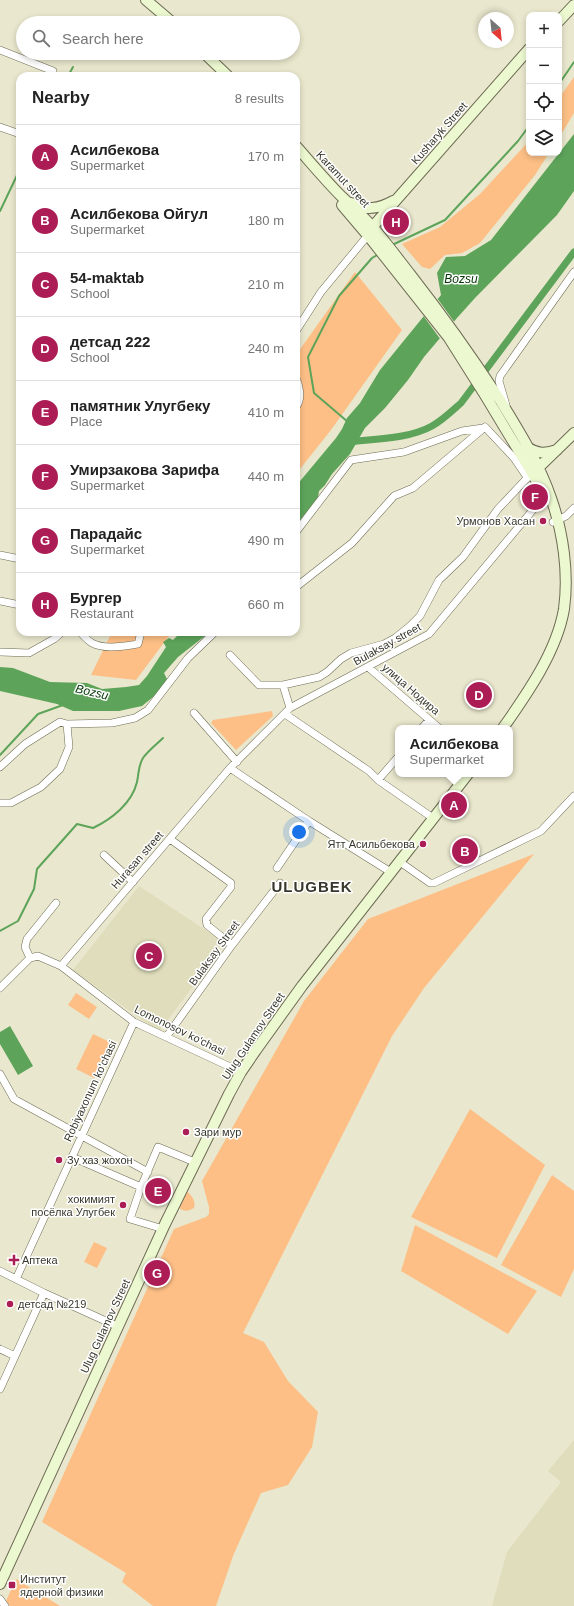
<!DOCTYPE html>
<html lang="en">
<head>
<meta charset="utf-8">
<style>
	:root { --surface:#fff; --page:#f2f2f2; --text:#222; --muted:#767676; --line:#e0e0e0; --accent:#ac1d56 }
	body { margin:0; font-family:Helvetica,sans-serif; background:var(--page); color:var(--text) }
	.controls { position:absolute; right:12px; top:12px; display:grid; overflow:hidden; border-radius:8px; box-shadow:0 2px 6px #0003 }
	.controls button { width:36px; height:36px; display:grid; place-items:center; padding:0; border:0; border-bottom:1px solid var(--line); background:var(--surface); color:var(--text); font:20px sans-serif }
	.compass { position:absolute; left:478px; top:12px; width:36px; height:36px; border-radius:50%; background:var(--surface); box-shadow:0 2px 6px #0003; rotate:153deg }
	.you { position:absolute; left:299px; top:832px; width:14px; height:14px; margin:-10px; border:3px solid #fff; border-radius:50%; background:#1a73e8; box-shadow:0 0 0 6px #1a73e833 }
	.badge { display:grid; place-items:center; width:26px; height:26px; border-radius:50%; background:var(--accent); color:#fff; font-size:13px; font-weight:700 }
	.pin { position:absolute; translate:-50% -50%; border:2px solid #fff; box-shadow:0 1px 4px #0006 }
	.popup { position:absolute; left:395px; top:725px; width:118px; height:52px; box-sizing:border-box; display:grid; place-content:center; border-radius:8px; background:var(--surface); filter:drop-shadow(0 1px 3px #0005); font-size:13px; white-space:nowrap; color:var(--muted) }
	.popup b { font-size:15px; color:var(--text) }
	.popup::after { content:''; position:absolute; left:50%; top:100%; margin-left:-8px; border:8px solid transparent; border-top-color:var(--surface) }
	.list { margin:0; padding:0; list-style:none }
	h2 { display:flex; justify-content:space-between; align-items:center; height:52px; margin:0; padding:0 16px; font-size:17px }
	h2 small { font-size:13px; font-weight:400; color:var(--muted) }
	.list li { display:grid; grid-template-columns:26px 1fr auto; gap:12px; align-items:center; box-sizing:border-box; height:64px; padding:0 16px; border-top:1px solid var(--line) }
	.list b { display:block; font-size:15px; white-space:nowrap }
	.list p { margin:0; font-size:13px; white-space:nowrap; color:var(--muted) }
	.list em { font-size:13px; font-style:normal; color:var(--muted) }
	.icon { flex:none; width:22px; height:22px; fill:none; stroke:currentColor; stroke-width:2; stroke-linecap:round; stroke-linejoin:round }
	.map { position:relative; flex:none; width:574px; height:1606px; overflow:hidden }
	.search { position:absolute; background:var(--surface); box-shadow:0 2px 6px #0003; left:16px; top:16px; width:284px; height:44px; display:flex; align-items:center; gap:10px; box-sizing:border-box; padding:0 14px; border-radius:22px; color:var(--muted); font-size:15px }
	.panel { position:absolute; background:var(--surface); box-shadow:0 2px 6px #0003; left:16px; top:72px; width:284px; height:564px; border-radius:12px }
	.map>svg:first-child { display:block }
	.built { fill:#dfddbb }
	.green { fill:#fdbf86 }
	.water { fill:#5da45a }
	.pier { fill:#e9e7cd }
	.lines { fill:none; stroke-linecap:round; stroke-linejoin:round }
	.stream { stroke:#5da45a; stroke-width:2 }
	.canal { stroke:#5da45a; stroke-width:7 }
	.minor-casing { stroke:#6e6c55; stroke-width:8 }
	.secondary-casing { stroke:#6e6c55; stroke-width:12 }
	.minor { stroke:#fff; stroke-width:7 }
	.secondary { stroke:#ecf8d0; stroke-width:10 }
	.poi-dot { fill:#ac1d56; stroke:#fff; stroke-width:1.5 }
	.labels { text-anchor:middle; dominant-baseline:central; stroke-width:3; stroke-linejoin:round; paint-order:stroke }
	.street-label { font-size:11px; fill:#37372c; stroke:#fff }
	.poi-label { font-size:11px; fill:#37372c; stroke:#fff; text-anchor:start }
	.water-label { font-size:12px; font-style:italic; fill:#013603; stroke:#fff }
	.district-label { font-size:15px; font-weight:bold; letter-spacing:1px; fill:#37372c; stroke:#fff }
</style>
</head>
<body>
<div class="map">
<svg width="574" height="1606" viewBox="0 0 574 1606">
	<rect width="100%" height="100%" fill="#e9e7cd"/>
	<path class="built" d="M139,886l86,57 -66,89 -86,-62z
		M574,1440v166h-82l15,-54 54,-70 -13,-11z"/>
	<path class="green" d="M574,77v36l-15,25v-40z
		M529,141v12h20l-14,22 -55,68 -18,10 -17,2 -15,14 -8,-2 -20,-23 38,-17 40,-33z
		M355,272l47,58 -71,100 -35,44v-119z
		M112,632h60l-36,48 -45,-5z
		M272,711l1,5 -37,34 -25,-27 2,-3z
		M534,854l-110,134 -32,48 -149,297 21,9 24,39 30,31 -6,35 -24,38 -27,8 -28,63 -17,50h-63l-31,-24 4,-9 -84,-51 132,-293 32,-12 3,-3v-7l-7,-26 102,-180 64,-82z
		M76,993l21,14 -8,12 -21,-14z
		M93,1034l19,9 -18,35 -18,-9z
		M470,1109l75,56 -48,93 -86,-41z
		M552,1175l22,16v78l-13,28 -60,-32z
		M186,1191c6,4 10,10 8,17 -6,3 -9,4 -15,0z
		M415,1225l122,66 -29,43 -107,-63z
		M94,1242l13,6 -10,20 -13,-6z
		M16,1579l44,27h-50l-4,-5z"/>
	<path class="water" d="M574,134v57l-17,24 -82,83 -18,20 -33,39 -16,23 -23,28 -20,20 -15,26 -18,20 -7,11 -6,6 -1,7 -22,27v-39l40,-48 6,-9 5,-11 13,-15 20,-33 61,-75 -4,-22 9,-16 19,-1 26,-16z
		M181,632h29l-32,25 -14,16 3,6 -9,14 -16,13 -23,5h-46l-16,-7 -57,-13v-24l13,1 37,14 37,1 15,6 24,-2 13,-2 8,-9 19,-29 -3,-5 6,-4 4,2z
		M10,1026l23,40 -15,9 -18,-31v-12z"/>
	<path class="pier" d="M437,298l18,25 -14,17 -19,-26z"/>
	<g class="lines">
		<path class="stream" d="M68,76l5,-9
			M559,84l15,-22
			M0,211l20,-42
			M392,245l53,-25 73,-79 11,-15
			M348,422l-34,-29 -6,-36 31,-61 33,-38 7,-4
			M0,755l38,-41 25,-9
			M0,931l18,-10 16,-32 3,-20 40,-45 16,4c19,-9 39,-25 44,-46 2,-9 1,-16 6,-24 5,-7 14,-14 20,-20"/>
		<path class="canal" d="M348,442c26,-3 61,-3 84,-16 11,-6 20,-15 29,-23l113,-151"/>
		<g class="minor-casing">
			<path id="minor" d="M0,50l53,21
				M0,127l20,7
				M296,331l25,-39 43,-52
				M296,378c4,10 6,21 0,29
				M506,405l-7,-24 1,-5 74,-104
				M485,427l29,31 13,19
				M553,522l13,-6 8,-8
				M296,532l55,-72 53,-8 58,-21 21,-3
				M0,555l20,4
				M296,587l56,-44 42,-47 19,-8 72,-61
				M0,601l20,4
				M80,632c3,3 7,8 12,11 13,7 32,3 46,1l3,-12
				M0,652l29,1 25,-14 8,-7
				M230,655l29,30h24l36,-8 8,-5 14,-13 10,-6 33,-9 11,-6 15,-12 10,-10 19,-36 24,-23 35,-48 34,-36
				M368,667l71,61
				M283,685l7,23
				M194,713l43,49
				M285,714l84,57 9,9 52,36
				M422,728l7,-8
				M0,767l25,-23 35,-22 7,2 45,-1 23,-5 13,-8 40,-52 27,-26
				M230,768l79,53 80,50
				M378,780l20,-23
				M0,803h11l30,-16 19,-18 9,-22 -2,-23
				M170,839l61,44v4l-25,32 1,6 25,20
				M104,855l29,27
				M400,862l30,21h4l107,-52 33,-35
				M277,868l32,-47
				M30,958l8,-2 23,10 73,56 107,50
				M30,958l-5,-11 2,-8 29,-36
				M61,966l169,-198 60,-60 139,-74 108,-129 14,-8
				M0,988l30,-30
				M167,1036l65,-91 48,-62
				M0,1074l14,25 134,73
				M72,1157l69,30
				M160,1228l-30,-9 11,-32 17,-40 34,14
				M0,1271l44,22 75,34
				M16,1279l118,-257
				M0,1349l15,7
				M0,1389l44,-96
				M0,1599l5,7"/>
		</g>
		<g class="secondary-casing">
			<path id="secondary" d="M146,0l27,23
				M559,21l15,-16
				M204,53l24,23
				M296,146c15,17 30,35 46,51 12,11 24,22 34,34 12,14 23,29 34,43 32,41 62,83 90,126 19,31 39,63 51,98 12,34 18,75 13,111 -7,42 -37,85 -61,119
				M351,203c15,8 28,6 42,-2
				M342,205l28,33 79,100 36,57 47,78 12,22
				M368,232l161,-183
				M527,447c10,7 19,7 30,3
				M534,472l40,-39
				M0,1584l165,-360 64,-130 12,-22 15,-22 46,-64 166,-212"/>
		</g>
		<use href="#minor" class="minor"/>
		<use href="#secondary" class="secondary"/>
	</g>
	<g class="poi-dot">
		<circle cx="543" cy="521" r="4"/>
		<circle cx="423" cy="844" r="4"/>
		<circle cx="186" cy="1132" r="4"/>
		<circle cx="59" cy="1160" r="4"/>
		<circle cx="123" cy="1205" r="4"/>
		<path d="M12 1254h4v4h4v4h-4v4h-4v-4h-4v-4h4z"/>
		<circle cx="10" cy="1304" r="4"/>
		<rect x="8" y="1581" width="8" height="8" rx="2"/>
	</g>
	<g class="labels">
		<g class="street-label">
			<text transform="translate(439 133) rotate(-49)">Kusharyk Street</text>
			<text transform="translate(343 179) rotate(47)">Karamut street</text>
			<text transform="translate(387 644) rotate(-29)">Bulaksay street</text>
			<text transform="translate(411 689) rotate(41)">улица Нодира</text>
			<text transform="translate(137 860) rotate(-49)">Hurasan street</text>
			<text transform="translate(214 953) rotate(-54)">Bulaksay Street</text>
			<text transform="translate(180 1030) rotate(26)">Lomonosov ko'chasi</text>
			<text transform="translate(253 1036) rotate(-56)">Ulug Gulamov Street</text>
			<text transform="translate(90 1091) rotate(-65)">Robiyaxonum ko'chasi</text>
			<text transform="translate(105 1326) rotate(-65)">Ulug Gulamov Street</text>
		</g>
		<g class="poi-label">
			<text x="535" y="521" text-anchor="end">Урмонов Хасан</text>
			<text x="415" y="844" text-anchor="end">Ятт Асильбекова</text>
			<text x="194" y="1132">Зари мур</text>
			<text x="67" y="1160">Зу хаз жохон</text>
			<text x="115" y="1199" text-anchor="end">хокимият<tspan x="115" dy="13">посёлка Улугбек</tspan></text>
			<text x="22" y="1260">Аптека</text>
			<text x="18" y="1304">детсад №219</text>
			<text x="20" y="1579">Институт<tspan x="20" dy="13">ядерной физики</tspan></text>
		</g>
		<g class="water-label">
			<text x="461" y="279">Bozsu</text>
			<text transform="translate(92 692) rotate(13)">Bozsu</text>
		</g>
		<g class="district-label">
			<text x="312" y="886">ULUGBEK</text>
		</g>
	</g>
</svg>
<div class="controls">
<button>+</button>
<button>−</button>
<button><svg class="icon" aria-label="locate" viewBox="0 0 24 24"><circle cx="12" cy="12" r="6"/><path d="M12 2v4M12 18v4M2 12h4M18 12h4"/></svg></button>
<button><svg class="icon" aria-label="layers" viewBox="0 0 24 24"><path d="M12 4l9 5-9 5-9-5zM3 14l9 5 9-5"/></svg></button>
</div>
<svg class="compass" viewBox="-18 -18 36 36"><path d="M0-13l5 13h-10z" fill="#e53935"/><path d="M0 13l5-13h-10z" fill="#767676"/></svg>
<div class="you"></div>
<div class="pin badge" style="left:454px;top:805px">A</div>
<div class="popup"><b>Асилбекова</b>Supermarket</div>
<div class="pin badge" style="left:465px;top:851px">B</div>
<div class="pin badge" style="left:149px;top:956px">C</div>
<div class="pin badge" style="left:479px;top:695px">D</div>
<div class="pin badge" style="left:158px;top:1191px">E</div>
<div class="pin badge" style="left:535px;top:497px">F</div>
<div class="pin badge" style="left:157px;top:1273px">G</div>
<div class="pin badge" style="left:396px;top:222px">H</div>
<div class="search"><svg class="icon" aria-label="search" viewBox="0 0 24 24"><circle cx="10" cy="10" r="6"/><path d="M15 15l6 6"/></svg>Search here</div>
<section class="panel">
<h2>Nearby<small>8 results</small></h2>
<ul class="list">
<li><span class="badge">A</span><div><b>Асилбекова</b><p>Supermarket</p></div><em>170 m</em></li>
<li><span class="badge">B</span><div><b>Асилбекова Ойгул</b><p>Supermarket</p></div><em>180 m</em></li>
<li><span class="badge">C</span><div><b>54-maktab</b><p>School</p></div><em>210 m</em></li>
<li><span class="badge">D</span><div><b>детсад 222</b><p>School</p></div><em>240 m</em></li>
<li><span class="badge">E</span><div><b>памятник Улугбеку</b><p>Place</p></div><em>410 m</em></li>
<li><span class="badge">F</span><div><b>Умирзакова Зарифа</b><p>Supermarket</p></div><em>440 m</em></li>
<li><span class="badge">G</span><div><b>Парадайс</b><p>Supermarket</p></div><em>490 m</em></li>
<li><span class="badge">H</span><div><b>Бургер</b><p>Restaurant</p></div><em>660 m</em></li>
</ul>
</section>
</div>
</body>
</html>
